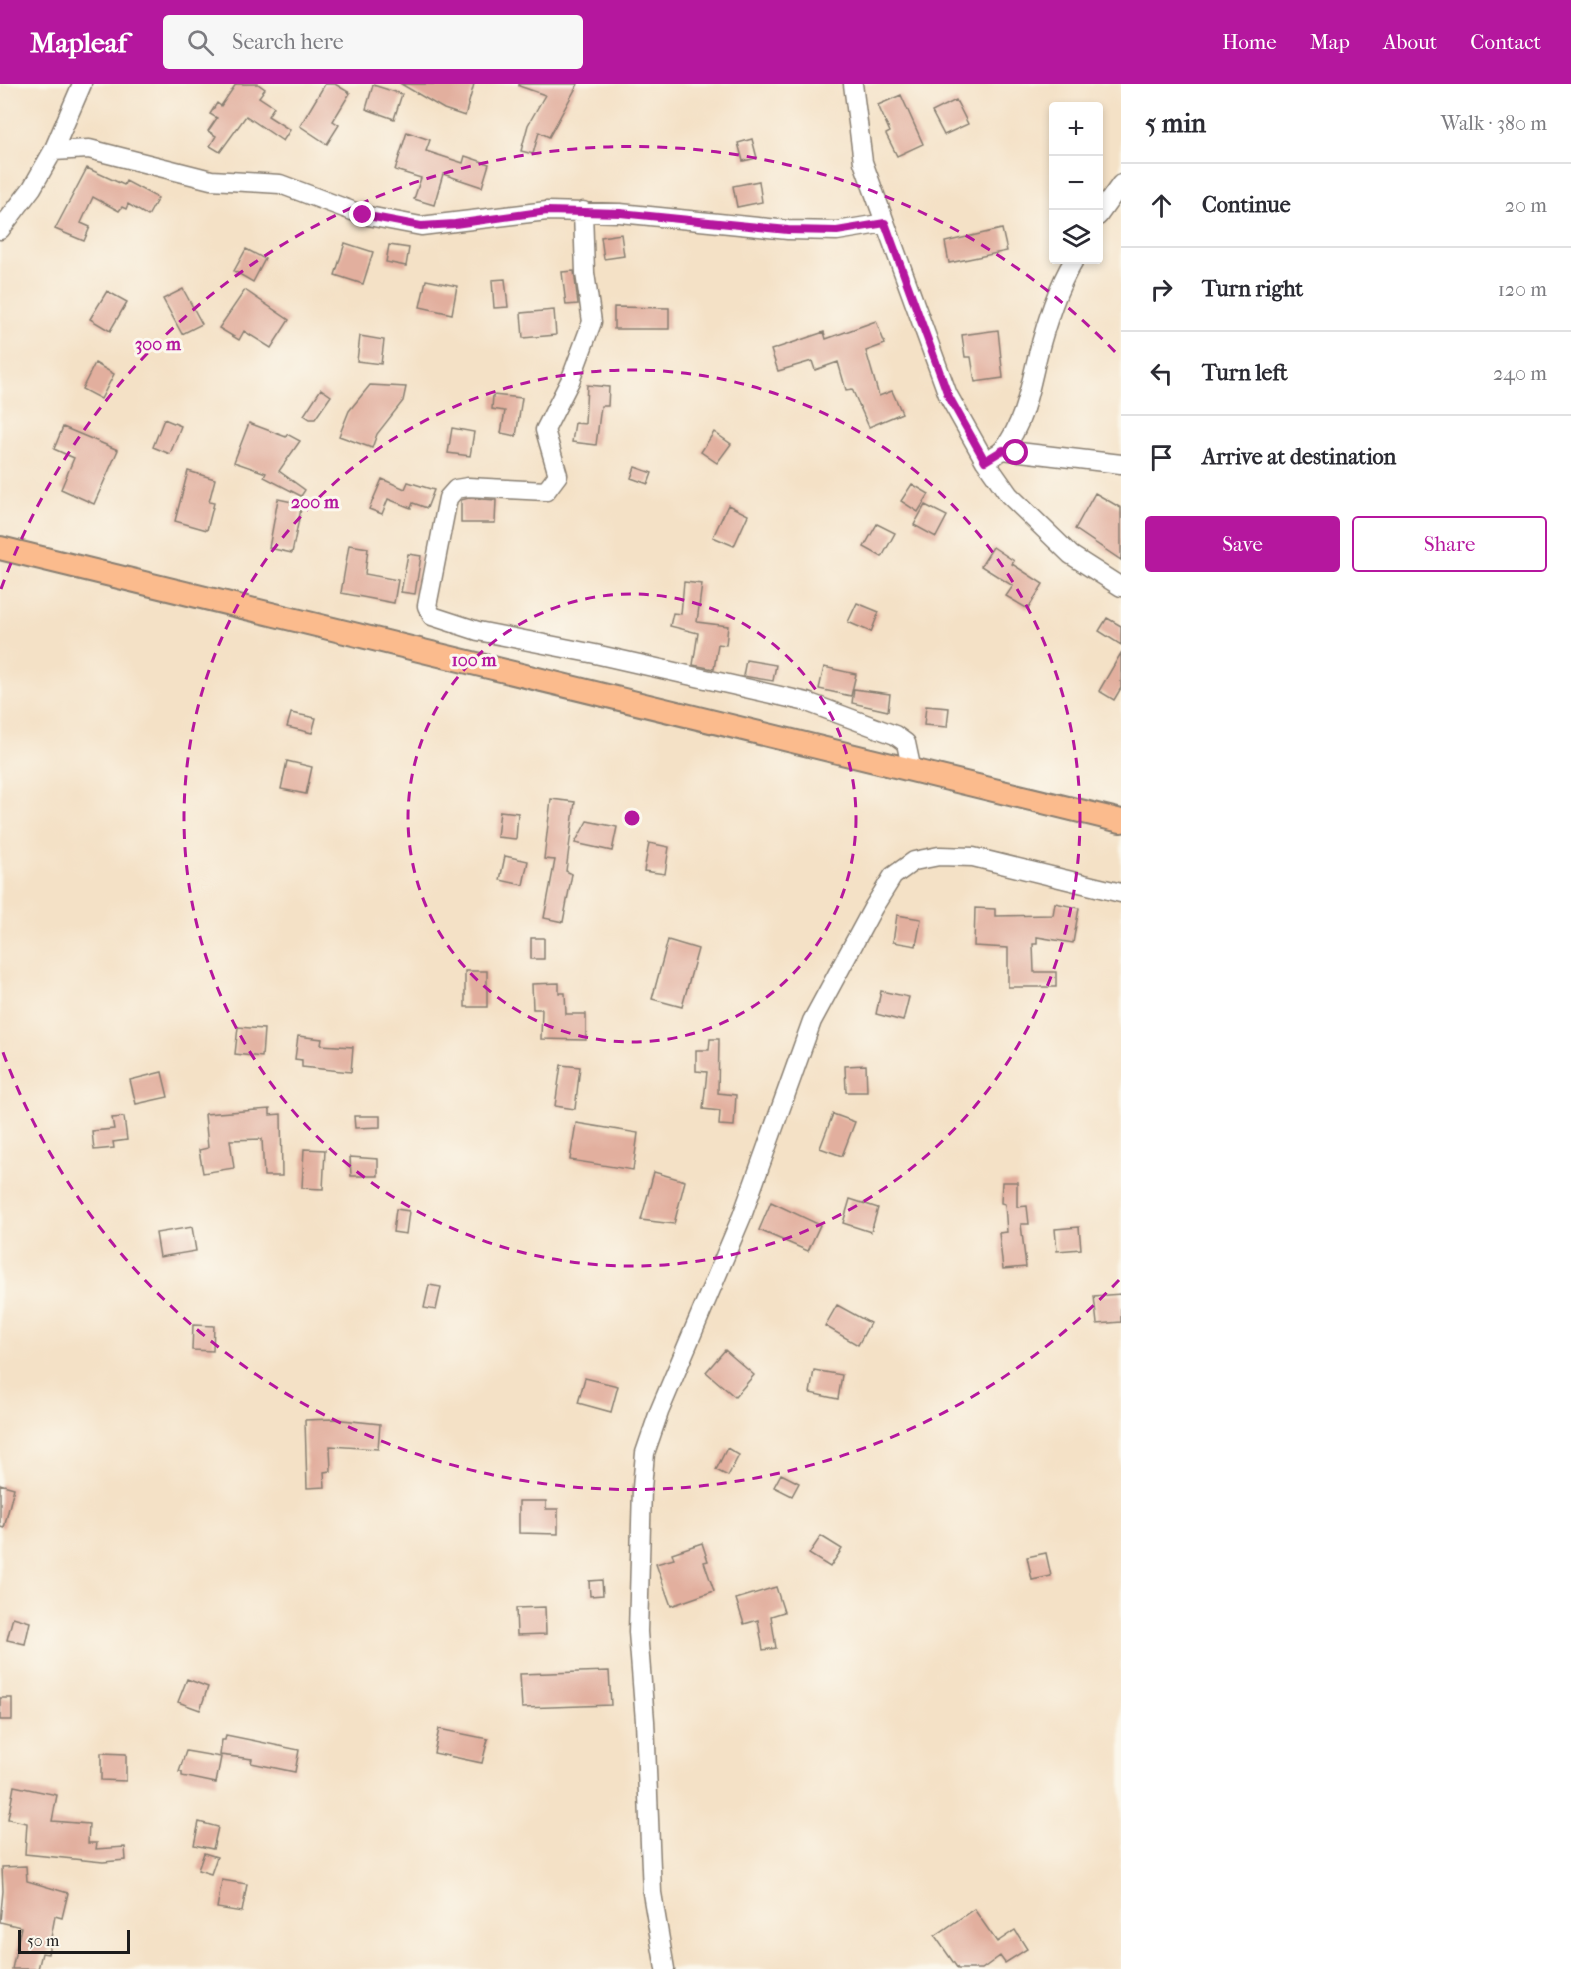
<!DOCTYPE html>
<html lang="en">
<head>
<meta charset="utf-8">
<style>
	:root { --surface:#fff; --page:#f7f7f7; --text:#2b2b33; --muted:#7c7c81; --line:#e1e1e2; --accent:#b5179e }
	body { margin:0; font-family:"IM FELL French Canon",serif; background:var(--page); color:var(--text) }
	.controls { position:absolute; right:18px; top:18px; display:grid; overflow:hidden; border-radius:6px; box-shadow:0 3px 9px #0003 }
	.controls button { width:54px; height:54px; display:grid; place-items:center; padding:0; border:0; border-bottom:2px solid var(--line); background:var(--surface); color:var(--text); font:30px sans-serif }
	.scale { position:absolute; left:18px; bottom:15px; width:112px; box-sizing:border-box; padding-left:6px; border:3px solid #1c1c1c; border-top:0; font-size:16px; line-height:21px; white-space:nowrap; color:#1c1c1c; -webkit-text-stroke:4px #fbf7ec; paint-order:stroke }
	.stop { position:absolute; width:18px; height:18px; margin:-14px; border:4px solid #b5179e; border-radius:50%; background:#fff }
	.stop.end { background:#b5179e; border-color:#fff; box-shadow:0 2px 6px #0008 }
	.list { margin:0; padding:0; list-style:none }
	h2 { display:flex; justify-content:space-between; align-items:center; height:78px; margin:0; padding:0 24px; font-size:26px }
	h2 small { font-size:20px; font-weight:400; color:var(--muted) }
	.list li { display:grid; grid-template-columns:39px 1fr auto; gap:18px; align-items:center; box-sizing:border-box; height:84px; padding:0 24px; border-top:2px solid var(--line) }
	.list b { display:block; font-size:22px; white-space:nowrap }
	.list em { font-size:20px; font-style:normal; color:var(--muted) }
	.actions { display:flex; gap:12px; padding:18px 24px }
	.actions a { flex:1; padding:14px 0; border:2px solid var(--accent); border-radius:6px; text-align:center; font-size:21px; color:var(--accent) }
	.actions .main { background:var(--accent); color:#fff }
	.icon { flex:none; width:33px; height:33px; fill:none; stroke:currentColor; stroke-width:2; stroke-linecap:round; stroke-linejoin:round }
	.map { position:relative; flex:none; width:1121px; height:1885px; overflow:hidden }
	header { display:flex; align-items:center; gap:36px; box-sizing:border-box; height:84px; padding:0 30px; background:var(--accent); color:#fff }
	header strong { font-size:28px }
	nav { display:flex; gap:33px; margin-inline-start:auto; font-size:21px }
	.search { width:420px; height:54px; background:var(--page); display:flex; align-items:center; gap:15px; box-sizing:border-box; padding:0 21px; border-radius:6px; color:var(--muted); font-size:22px }
	main { display:flex }
	aside { flex:1; background:var(--surface) }
	.map>svg:first-child { display:block }
	.building { fill:#e2af9e }
	.lines { fill:none; stroke-linecap:round; stroke-linejoin:round }
	.minor-casing { stroke:#887e71; stroke-width:21 }
	.major-casing { stroke:#887e71; stroke-width:26 }
	.minor { stroke:#fff; stroke-width:18 }
	.major { stroke:#fbbb8d; stroke-width:22 }
	.route { stroke:#b5179e; stroke-width:8 }
	.ring { fill:none; stroke:#b5179e; stroke-width:3; stroke-dasharray:10 8 }
	.centre { fill:#b5179e; stroke:#fbf7ec; stroke-width:3 }
	.ring-label { font-size:18px; text-anchor:middle; font-weight:bold; fill:#b5179e; stroke:#fbf7ec; stroke-width:6; stroke-linejoin:round; paint-order:stroke }
</style>
</head>
<body>
<header>
<strong>Mapleaf</strong>
<div class="search"><svg class="icon" aria-label="search" viewBox="0 0 24 24"><circle cx="10" cy="10" r="6"/><path d="M15 15l6 6"/></svg>Search here</div>
<nav><a>Home</a><a>Map</a><a>About</a><a>Contact</a></nav>
</header>
<main>
<div class="map">
<svg width="1121" height="1885" viewBox="0 0 1121 1885">
	<rect width="100%" height="100%" fill="#fbf7ec"/>
	<filter id="ink" filterUnits="userSpaceOnUse"><feTurbulence type="fractalNoise" baseFrequency=".0167" numOctaves="2"/><feDisplacementMap in="SourceGraphic" scale="12" xChannelSelector="R" yChannelSelector="G"/><feConvolveMatrix kernelMatrix="1 2 1 2 8 2 1 2 1" color-interpolation-filters="sRGB"/></filter>
	<filter id="wash" filterUnits="userSpaceOnUse"><feTurbulence type="fractalNoise" baseFrequency=".008" numOctaves="4" result="noise"/><feDisplacementMap in="SourceGraphic" scale="24" xChannelSelector="R" yChannelSelector="G"/><feGaussianBlur stdDeviation="1.35" result="paint"/><feColorMatrix in="noise" values="0 0 0 0 0 0 0 0 0 0 0 0 0 0 0 0 0 1.4 0 .05"/><feComposite in="paint" operator="in"/></filter>
	<g filter="url(#wash)">
		<rect width="100%" height="100%" fill="#f4e1c6"/>
		<g id="blocks">
			<path class="building" d="M236,0h22l7,5 -6,8 15,10 -6,9 22,14 -7,11 -37,-25 -26,36 -10,-6 6,-10 -8,-5 9,-13 -7,-4 7,-11 4,3z
				M325,0h10l15,9 -17,28 6,4 -12,19 -27,-18z
				M401,0h73l-9,32 -21,-7z
				M519,0h59l-29,53 -10,-5 -6,22 -12,-3 7,-26 17,-30 -26,-9z
				M373,1l29,9 -8,25 -28,-10z
				M901,11l22,49 -26,12 -11,-22 4,-2 -12,-27z
				M956,16l12,24 -24,11 -12,-23z
				M407,48l23,8 -4,11 37,12 2,-7 24,8 -7,23 -39,-13 -9,31 -20,-6 7,-21 -26,-8z
				M752,55l5,19 -14,3 -5,-18z
				M87,84l37,17 2,-4 32,17 -10,18 -20,-12 -2,5 -4,-2 -3,4 -26,-14 -12,26 9,4 -6,14 -29,-12z
				M759,97l3,21 -25,5 -4,-21z
				M1002,145l5,22 -58,12 -4,-21z
				M621,150l3,22 -20,3 -3,-22z
				M345,159l28,9 -10,32 -28,-9z
				M389,161l20,3 -3,18 -20,-4z
				M246,165l19,10 -12,23 -19,-11z
				M574,187l4,33 -12,1 -4,-33z
				M505,195l3,28 -14,1 -2,-28z
				M426,196l31,6 -5,28 -32,-7z
				M183,205l19,35 -20,10 -19,-35z
				M245,206l44,30 -18,28 -27,-17 -5,9 -20,-12z
				M107,207l20,11 -17,29 -20,-12z
				M614,223l55,1v21h-55z
				M554,226l2,25 -33,3 -2,-25z
				M876,237l9,23 -19,7 13,45 13,-5 10,22 -33,14 -17,-38 -6,1 -8,-28 -23,8 -3,-9 -34,10 -7,-21 53,-18 2,7z
				M998,246l5,48 -28,4 -4,-25h-6l-3,-22z
				M360,252l24,4 -3,24 -24,-3z
				M95,279l19,11 -13,25 -19,-10z
				M370,301l36,2 -3,14 -26,33 -5,14 -33,-12 10,-25z
				M587,301l22,2 -1,19h-7l-5,39 -24,-3 3,-19 10,1z
				M321,305l10,7 -16,23h-5l-6,-4z
				M493,311l29,3 -6,38 -15,-3 4,-22 -13,-2z
				M164,335l17,7 -11,28 -17,-7z
				M249,339l37,14 1,-3 13,7 -21,30 26,19 -4,6 -37,-19 2,-4 -32,-11z
				M63,343l55,23 -24,54 -33,-15 13,-31 -20,-9z
				M452,344l22,4 -4,24 -22,-3z
				M714,348l17,12 -14,19 -16,-11z
				M635,383l17,6 -4,11 -17,-6z
				M188,387l27,8 -6,23 5,1 -7,27 -32,-9z
				M382,395l23,10 3,-7 26,8 -7,18 -14,-5 -2,5 -23,-9 -6,15 -13,-5z
				M912,400l17,10 -11,18 -17,-11z
				M1095,409l26,15v52l-46,-31z
				M469,414l27,2 -1,23h-34v-23z
				M278,415l24,5 -10,49 -23,-5z
				M728,421l20,10 -14,31 -21,-9z
				M925,421l22,11 -11,21 -22,-12z
				M877,440l18,9 -13,24 -18,-10z
				M349,461l19,3 -3,26 33,6 -4,23 -53,-10z
				M993,463l21,14 -2,3 31,20 -15,25 -22,-13 7,-10 -32,-20z
				M408,470l13,2 -6,38 -14,-2z
				M684,498l18,2 -5,38 31,4 -2,19 -8,-1 -4,25 -21,-4 5,-32 -28,-7 3,-13 8,1z
				M857,519l22,9 -8,20 -23,-10z
				M1107,534l14,8v19l-22,-14z
				M1121,569v35l-7,12 -15,-9z
				M746,576l30,5 -3,16 -30,-5z
				M824,583l32,7 -5,22 -32,-7z
				M854,605l36,5 -2,17 -36,-8z
				M926,622l23,2 -2,19 -23,-2z
				M291,629l25,5 -4,15 -25,-6z
				M287,677l25,6 -6,27 -25,-5z
				M551,715l24,3 -9,69 6,3 -9,48 -19,-4 11,-58 -11,-1z
				M500,727l18,2 -2,26 -19,-2z
				M587,737l30,6 -5,24 -37,-8z
				M649,759l20,4 -4,27 -21,-3z
				M505,772l23,5 -5,24 -23,-5z
				M1055,819l24,5 -6,35 -36,-6v7h-4l1,28h22v15h-48v-39l-34,-2 1,-38 20,1v7l58,-1z
				M897,831l24,4 -5,27 -23,-4z
				M531,854h13v21h-13z
				M668,856l30,9 -16,58 -30,-8z
				M465,887h22v36h-22z
				M559,899v10h6l1,21h20v26l-45,-1 1,-30h-9l-1,-25z
				M881,907l28,6 -6,24 -27,-7z
				M238,943l26,2 -2,28 -27,-3z
				M298,952l24,3 -1,6 32,2 -2,25 -49,-5v-7l-7,-1z
				M710,955h9l-1,54 18,2 -2,31 -15,-1 1,-14 -17,-2 4,-37 -11,-1v-21h13z
				M561,981l19,2 -5,42 -20,-3z
				M866,981l1,27h-21l-1,-26z
				M162,988l6,25 -32,7 -6,-24z
				M270,1025v6l11,-1 1,62h-18l-2,-37 -32,1 4,28 -31,5 -4,-23 9,-2 -3,-34z
				M833,1030l22,8 -13,34 -22,-8z
				M354,1032h26v11l-25,1z
				M124,1033l3,23 -14,2 1,6 -20,2 -2,-19 22,-2 -2,-11z
				M576,1039l62,10 -5,37 -63,-10z
				M304,1065l21,1 -2,39 -21,-1z
				M350,1073l28,2v17h-27z
				M654,1088l31,9 -11,43 -33,-4z
				M1002,1098h15v25l10,-1 2,18h-8l5,43 -23,2 -4,-36 8,-1 -2,-28 -4,-1z
				M850,1115l28,9 -7,24 -28,-9z
				M771,1118l49,23 -12,26 -49,-21z
				M396,1125l13,2 -3,23 -13,-2z
				M192,1143l4,24 -36,6 -4,-24z
				M1079,1143l2,22 -24,2 -2,-22z
				M429,1201l12,2 -5,23 -12,-2z
				M1121,1210v28l-24,2 -3,-28z
				M837,1221l33,18 -12,22 -33,-19z
				M193,1241l21,1 -1,25 -21,-1z
				M725,1266l29,25 -19,22 -29,-25z
				M814,1286l28,5 -4,24 -28,-6z
				M585,1294l33,8 -7,26 -33,-9z
				M333,1335l47,5 -2,25 -48,-3 1,25 -7,1 1,15 -18,1 -2,-68z
				M727,1364l12,7 -11,21 -12,-6z
				M781,1390l18,9 -7,13 -18,-9z
				M0,1400l14,4 -10,40 -4,-1z
				M519,1417h27v8h12v25l-39,-1z
				M821,1452l21,13 -12,18 -21,-13z
				M702,1459l6,18 -4,1 10,29 -43,15 -15,-42 18,-5 -2,-6z
				M1046,1469l5,23 -19,4 -5,-23z
				M602,1496l1,15 -13,1 -1,-15z
				M776,1503l8,25 -13,4 5,32 -13,2 -5,-30 -14,4 -8,-25z
				M545,1523l1,27 -29,1 -1,-27z
				M13,1533l17,5 -5,22 -18,-4z
				M609,1587l2,34 -89,3 -2,-34z
				M187,1595l21,8 -8,23 -22,-8z
				M0,1614h12v22h-12z
				M439,1645l49,10 -6,24 -48,-10z
				M226,1651l73,15 -4,22 -44,-9 1,-4 -32,-4 2,-15h3z
				M186,1667l35,6 -5,26 -34,-7v-4h-3z
				M101,1669l25,1v27l-25,-1z
				M14,1702l43,9 -5,26 37,3 -1,19h9l-1,6 29,-2 1,13 -23,2 -78,-8 2,-31 -19,-4z
				M199,1738l19,5 -5,22 -19,-4z
				M204,1769l13,4 -6,17 -13,-4z
				M26,1782l1,15 41,12 -6,25 -7,-2 -7,38 -6,-1 -4,16h-26l9,-42 -21,-5 3,-31 -1,-24z
				M222,1796l25,4 -5,28 -25,-4z
				M974,1825l23,33 18,-12 12,19 -22,14 -5,-7 -18,13h-24l-23,-33z"/>
		</g>
	</g>
	<g filter="url(#ink)">
		<use href="#blocks" fill-opacity="0" stroke="#887e71" stroke-width="1.5"/>
		<g class="lines">
			<g class="minor-casing">
				<path id="minor" d="M853,0l10,78 85,233 37,66 24,34 62,60 50,32
					M53,67l36,-2 122,31 69,4 83,31 58,11 126,-15 73,2 168,17 49,1 48,-8
					M583,127l2,62 7,49 -22,59 -25,49 13,45 -12,16 -78,-4 -12,2 -8,9 -21,108 5,10 46,15 117,23 212,48 88,33 11,8 6,28
					M1098,132l23,-32
					M0,146l32,-42 21,-37 29,-67
					M1003,366l118,14
					M985,377c6,-4 15,-7 19,-13 21,-26 26,-63 34,-94 9,-33 19,-66 36,-94
					M665,1885l-13,-76 -7,-172 -7,-89 4,-144 3,-35 14,-41 83,-196 70,-195 61,-113 20,-32 21,-15 25,-5 34,1 148,36"/>
			</g>
			<g class="major-casing">
				<path id="major" d="M0,464l1121,273"/>
			</g>
			<use href="#minor" class="minor"/>
			<use href="#major" class="major"/>
		</g>
	</g>
	<g class="lines" filter="url(#ink)">
		<path class="route" d="M363,131l58,11 34,-2 92,-13 73,2 168,17 49,1 48,-8 63,172 37,66 18,-11 13,3"/>
	</g>
	<g class="ring">
		<circle cx="632" cy="734" r="224"/>
		<circle cx="632" cy="734" r="448"/>
		<path d="M1119 1196A671 671 0 0 1 1 963M1 505A671 671 0 0 1 1119 272"/>
	</g>
	<circle cx="632" cy="734" r="9" class="centre"/>
	<g class="ring-label">
		<text x="158" y="266">300 m</text>
		<text x="315" y="424">200 m</text>
		<text x="474" y="582">100 m</text>
	</g>
</svg>
<div class="controls">
<button>+</button>
<button>−</button>
<button><svg class="icon" aria-label="layers" viewBox="0 0 24 24"><path d="M12 4l9 5-9 5-9-5zM3 14l9 5 9-5"/></svg></button>
</div>
<div class="scale">50 m</div>
<div class="stop" style="left:1016px;top:369px"></div>
<div class="stop end" style="left:363px;top:131px"></div>
</div>
<aside>
<h2>5 min<small>Walk · 380 m</small></h2>
<ul class="list">
<li><svg class="icon" aria-label="ahead" viewBox="0 0 24 24"><path d="M12 20V5M6 11l6-6 6 6"/></svg><div><b>Continue</b></div><em>20 m</em></li>
<li><svg class="icon" aria-label="right" viewBox="0 0 24 24"><path d="M7 20v-9h11M14 6l5 5-5 5"/></svg><div><b>Turn right</b></div><em>120 m</em></li>
<li><svg class="icon" aria-label="left" viewBox="0 0 24 24"><path d="M17 20v-9H6M10 6l-5 5 5 5"/></svg><div><b>Turn left</b></div><em>240 m</em></li>
<li><svg class="icon" aria-label="arrive" viewBox="0 0 24 24"><path d="M6 21V4h12l-3 4 3 4H6"/></svg><div><b>Arrive at destination</b></div></li>
</ul>
<div class="actions"><a class="main">Save</a><a>Share</a></div>
</aside>
</main>
</body>
</html>
